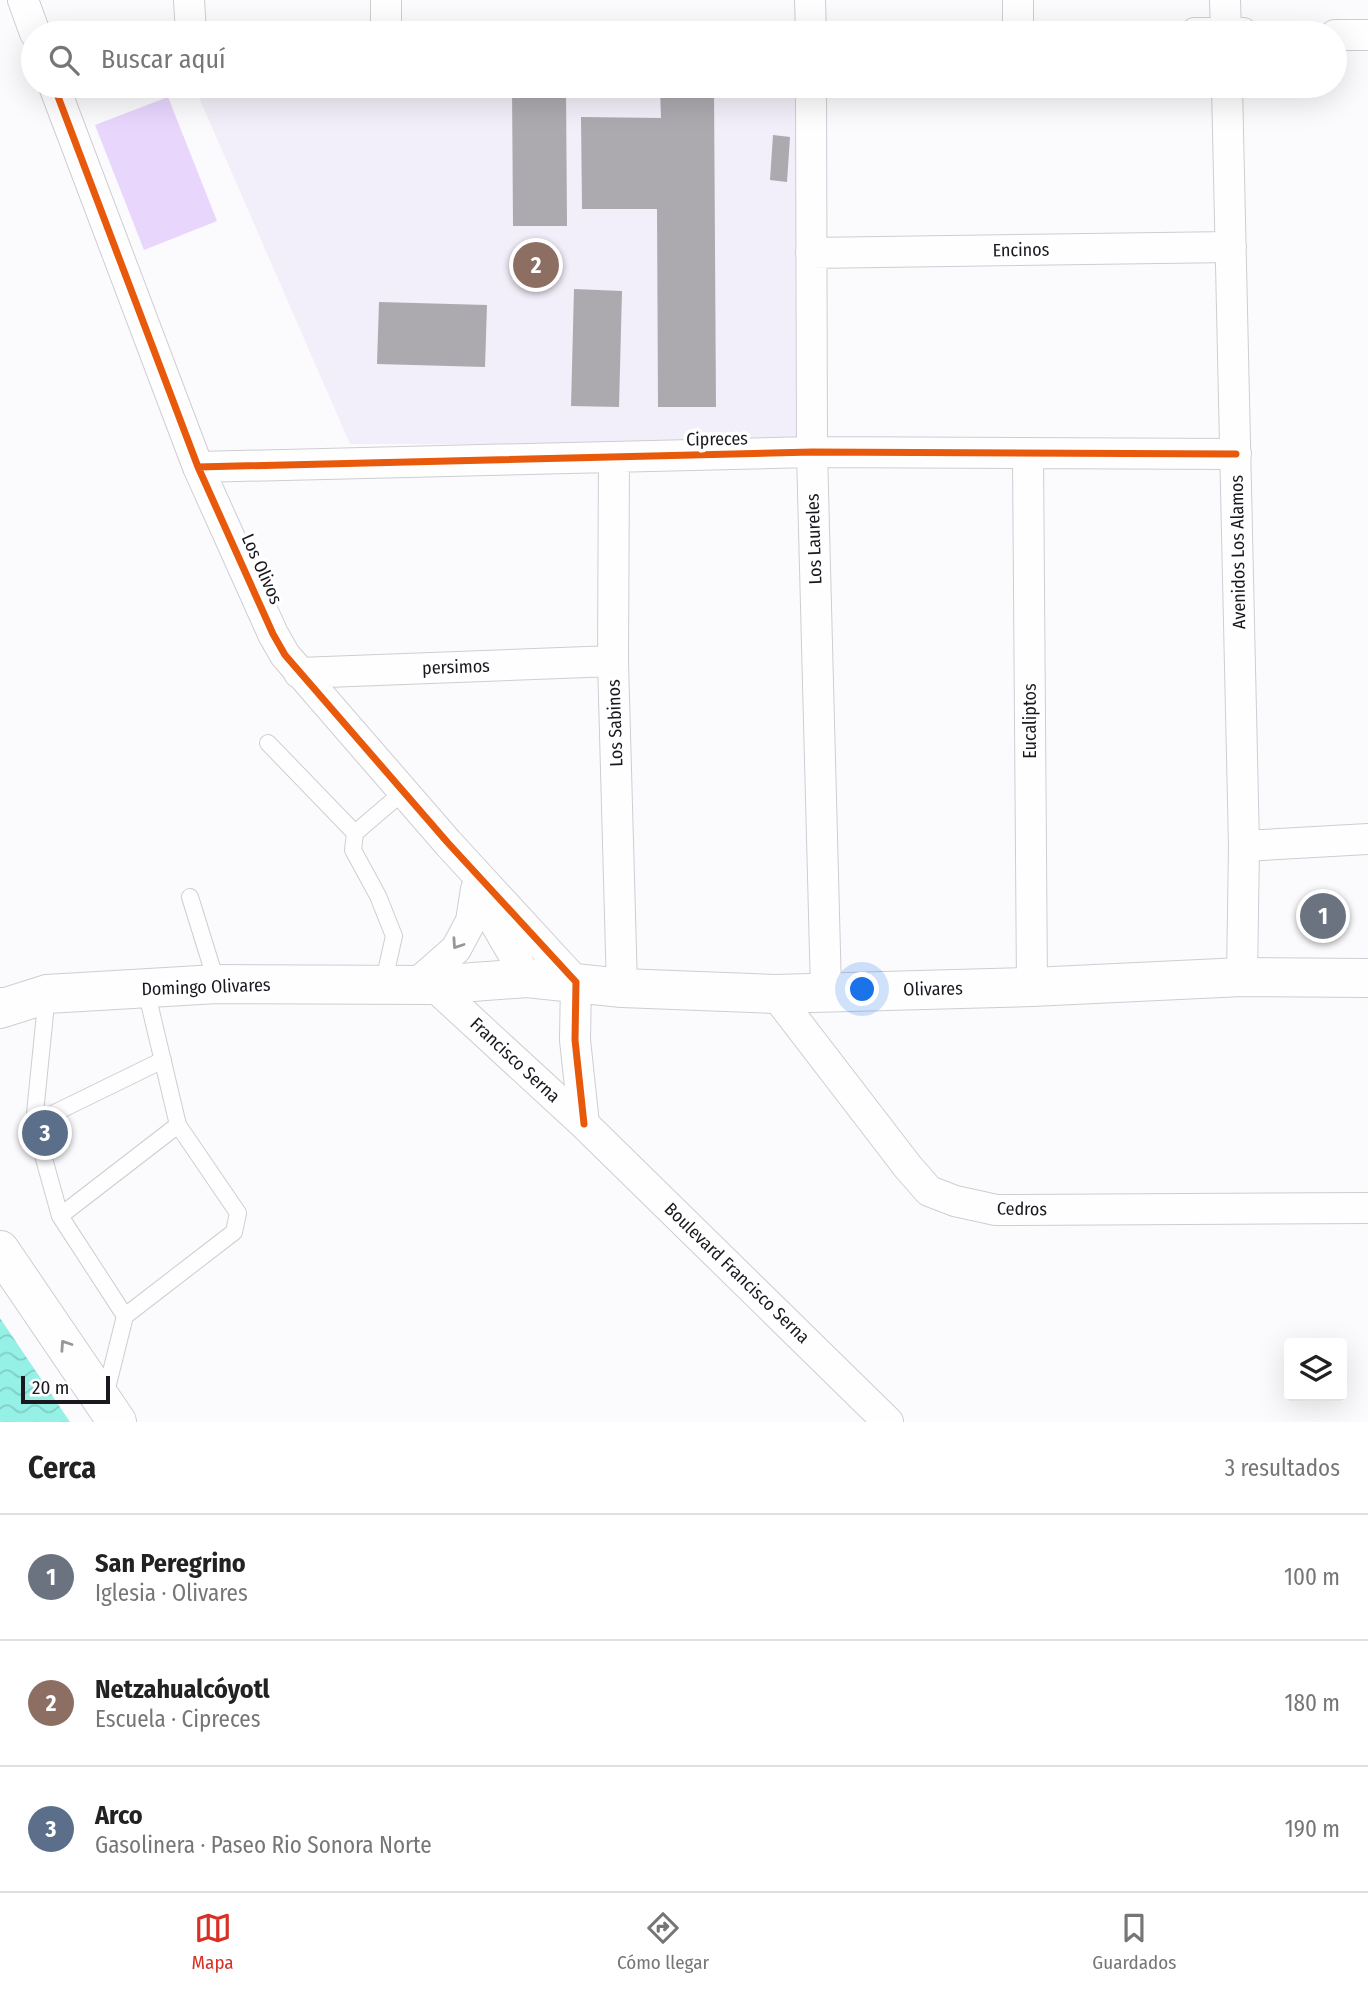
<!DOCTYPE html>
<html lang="es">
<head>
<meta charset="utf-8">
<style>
	:root { --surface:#fff; --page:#f2f2f2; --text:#222; --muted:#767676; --line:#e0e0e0; --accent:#d93025 }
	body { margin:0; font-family:"Fira Sans Condensed",sans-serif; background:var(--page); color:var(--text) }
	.controls { position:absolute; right:21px; bottom:21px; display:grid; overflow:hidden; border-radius:7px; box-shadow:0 7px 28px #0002 }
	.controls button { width:63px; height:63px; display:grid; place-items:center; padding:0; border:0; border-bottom:2px solid var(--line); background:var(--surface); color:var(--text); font:35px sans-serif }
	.scale { position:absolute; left:21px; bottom:18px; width:89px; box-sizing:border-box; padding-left:7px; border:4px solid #1b171f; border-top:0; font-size:19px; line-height:24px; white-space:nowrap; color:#1b171f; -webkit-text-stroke:5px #fff; paint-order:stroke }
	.you { position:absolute; left:863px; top:990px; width:24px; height:24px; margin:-18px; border:5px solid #fff; border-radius:50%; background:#1a73e8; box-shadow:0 0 0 10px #1a73e833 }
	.badge { display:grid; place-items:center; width:46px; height:46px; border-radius:50%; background:var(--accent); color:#fff; font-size:23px; font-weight:700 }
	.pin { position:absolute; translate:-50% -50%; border:4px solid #fff; box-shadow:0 2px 7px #0006 }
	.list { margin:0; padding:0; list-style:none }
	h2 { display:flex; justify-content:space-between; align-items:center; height:91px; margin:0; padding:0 28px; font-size:30px }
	h2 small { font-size:23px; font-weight:400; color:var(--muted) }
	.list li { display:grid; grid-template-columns:46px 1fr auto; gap:21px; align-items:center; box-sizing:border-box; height:126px; padding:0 28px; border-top:2px solid var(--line) }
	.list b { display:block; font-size:26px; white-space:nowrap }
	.list p { margin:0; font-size:23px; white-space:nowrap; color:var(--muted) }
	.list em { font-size:23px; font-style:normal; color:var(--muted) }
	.icon { flex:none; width:38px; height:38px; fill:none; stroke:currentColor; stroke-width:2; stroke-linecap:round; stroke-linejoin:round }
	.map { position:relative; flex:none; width:1368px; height:1422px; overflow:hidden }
	.search { position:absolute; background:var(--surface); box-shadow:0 7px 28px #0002; left:21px; right:21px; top:21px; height:77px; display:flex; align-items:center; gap:18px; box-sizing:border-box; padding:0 24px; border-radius:38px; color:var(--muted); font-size:26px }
	.sheet { height:469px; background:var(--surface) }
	nav { display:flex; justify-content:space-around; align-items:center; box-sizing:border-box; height:98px; border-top:2px solid var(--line); background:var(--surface); font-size:19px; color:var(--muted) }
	nav a { display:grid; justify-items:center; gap:4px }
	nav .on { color:var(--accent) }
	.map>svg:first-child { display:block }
	.built { fill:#f3effa }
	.pitch { fill:#e8d6fd }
	.water { fill:url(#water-waves) }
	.building { fill:#acaaaf }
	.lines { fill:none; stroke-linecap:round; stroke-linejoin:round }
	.service-casing { stroke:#cfcdd2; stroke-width:18 }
	.minor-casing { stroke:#cfcdd2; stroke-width:32 }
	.secondary-casing { stroke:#cfcdd2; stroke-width:40 }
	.primary-casing { stroke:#cfcdd2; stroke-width:40 }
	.service { stroke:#fefeff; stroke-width:16 }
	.minor { stroke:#fefeff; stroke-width:30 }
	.secondary { stroke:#fefeff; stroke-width:38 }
	.primary { stroke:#fefeff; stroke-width:38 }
	.cycleway-casing { stroke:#fff; stroke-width:11 }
	.cycleway { stroke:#e8590c; stroke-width:7 }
	.oneway { stroke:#98969a }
	.labels { text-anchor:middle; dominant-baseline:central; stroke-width:7; stroke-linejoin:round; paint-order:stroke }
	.street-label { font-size:18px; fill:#1b171f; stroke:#fff }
</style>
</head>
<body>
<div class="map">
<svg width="1368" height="1422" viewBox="0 0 1368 1422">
	<defs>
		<pattern id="water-waves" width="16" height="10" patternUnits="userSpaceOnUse" patternTransform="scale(1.75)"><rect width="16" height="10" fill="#95f1e6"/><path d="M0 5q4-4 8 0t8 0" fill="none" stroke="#80cec5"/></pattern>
	</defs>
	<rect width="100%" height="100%" fill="#fbfafd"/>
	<path class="built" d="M194,86h603l5,359 -452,-1z"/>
	<path class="pitch" d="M168,97l49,124 -73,29 -49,-125z"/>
	<path class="water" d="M0,1318l70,104h-70z"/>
	<path class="building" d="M512,86h54l1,140h-54z
		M660,89h54l2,318h-58l-1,-198h-75l-1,-92 80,1z
		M773,135l17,2 -3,45 -17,-2z
		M574,289l48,2 -3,116 -48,-1z
		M379,302l108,3 -2,62 -108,-3z"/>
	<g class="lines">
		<g class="service-casing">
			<path id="service" d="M268,743l87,90
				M190,897l27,87
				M383,985l11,-49 -16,-40 -25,-46 2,-17 48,-41
				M47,994l-13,129 26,93 65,100
				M34,1123l129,-63
				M60,1216l118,-91
				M105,1396l20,-80 109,-84 4,-19 -60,-88 -32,-135"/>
		</g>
		<g class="minor-casing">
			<path id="minor" d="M23,0l12,33
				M189,0l2,33
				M810,0l1,33
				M1018,0v33
				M1225,0l1,33
				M386,33v-33
				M1195,33h48
				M1335,35h33
				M54,86l144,381 75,167 12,21 163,188 128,139 -1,58 9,84
				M811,86l1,366 14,539
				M1227,86l17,760 -2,131
				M811,253l420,-6
				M1028,455l4,532
				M614,457l-1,204 9,327
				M198,467l614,-15 424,2
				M299,673l314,-12
				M1244,846l124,-7
				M477,892l50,86
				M415,985l41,-36 15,-28 5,-32
				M433,985l151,139 304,298
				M775,994l133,173 21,24 26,10 41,9 372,-2"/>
		</g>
		<g class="secondary-casing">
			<path id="secondary" d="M0,1009l47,-15 170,-10 216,1 94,-7 95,10 153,6 257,-7 210,-10 126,1"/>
		</g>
		<g class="primary-casing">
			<path id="primary" d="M0,1007h3
				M0,1250l117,172"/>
		</g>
		<use href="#service" class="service"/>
		<use href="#minor" class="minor"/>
		<use href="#secondary" class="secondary"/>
		<use href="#primary" class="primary"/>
		<g class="cycleway-casing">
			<path id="cycleway" d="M54,86l144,381 75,167 12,21 163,188 128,139 -1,58 9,84
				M198,467l614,-15 424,2"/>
		</g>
		<use href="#cycleway" class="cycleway"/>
	</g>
	<defs><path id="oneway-chevron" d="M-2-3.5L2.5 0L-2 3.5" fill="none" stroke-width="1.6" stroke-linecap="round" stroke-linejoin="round" transform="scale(1.75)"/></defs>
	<g class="oneway">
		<use href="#oneway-chevron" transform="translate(457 944) rotate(124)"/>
		<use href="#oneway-chevron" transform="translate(65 1345) rotate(-124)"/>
	</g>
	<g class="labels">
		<g class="street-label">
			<text transform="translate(1021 250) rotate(-1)">Encinos</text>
			<text transform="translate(717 439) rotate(-1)">Cipreces</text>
			<text transform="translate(814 539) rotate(-92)">Los Laureles</text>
			<text transform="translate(1238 552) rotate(-91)">Avenidos Los Alamos</text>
			<text transform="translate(262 569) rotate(66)">Los Olivos</text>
			<text transform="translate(456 667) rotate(-2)">persimos</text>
			<text transform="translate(1030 721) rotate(-90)">Eucaliptos</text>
			<text transform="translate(615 723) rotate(-92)">Los Sabinos</text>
			<text transform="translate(206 987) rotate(-2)">Domingo Olivares</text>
			<text transform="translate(933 989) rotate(-1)">Olivares</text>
			<text transform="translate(515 1060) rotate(43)">Francisco Serna</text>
			<text transform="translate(1022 1209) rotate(1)">Cedros</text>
			<text transform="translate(737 1273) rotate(44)">Boulevard Francisco Serna</text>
		</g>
	</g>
</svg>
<div class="controls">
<button><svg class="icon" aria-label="layers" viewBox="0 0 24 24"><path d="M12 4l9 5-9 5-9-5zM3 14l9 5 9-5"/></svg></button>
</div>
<div class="scale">20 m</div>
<div class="you"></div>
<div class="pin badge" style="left:1323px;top:916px;background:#6b7280">1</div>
<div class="pin badge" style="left:536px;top:265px;background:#8d6e63">2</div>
<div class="pin badge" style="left:45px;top:1133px;background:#5c6f8a">3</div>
<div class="search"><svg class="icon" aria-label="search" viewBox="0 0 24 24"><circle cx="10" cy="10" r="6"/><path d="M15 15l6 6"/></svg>Buscar aquí</div>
</div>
<section class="sheet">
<h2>Cerca<small>3 resultados</small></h2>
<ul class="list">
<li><span class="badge" style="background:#6b7280">1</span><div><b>San Peregrino</b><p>Iglesia · Olivares</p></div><em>100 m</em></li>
<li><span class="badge" style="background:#8d6e63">2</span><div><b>Netzahualcóyotl</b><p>Escuela · Cipreces</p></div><em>180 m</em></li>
<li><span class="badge" style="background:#5c6f8a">3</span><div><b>Arco</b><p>Gasolinera · Paseo Rio Sonora Norte</p></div><em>190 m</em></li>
</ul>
</section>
<nav>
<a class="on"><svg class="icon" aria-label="map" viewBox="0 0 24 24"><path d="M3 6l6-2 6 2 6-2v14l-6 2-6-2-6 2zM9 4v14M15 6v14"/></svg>Mapa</a>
<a><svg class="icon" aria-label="directions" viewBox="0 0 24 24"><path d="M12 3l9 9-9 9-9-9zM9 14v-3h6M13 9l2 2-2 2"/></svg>Cómo llegar</a>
<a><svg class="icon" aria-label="saved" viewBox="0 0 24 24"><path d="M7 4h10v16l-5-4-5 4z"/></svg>Guardados</a>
</nav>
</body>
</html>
